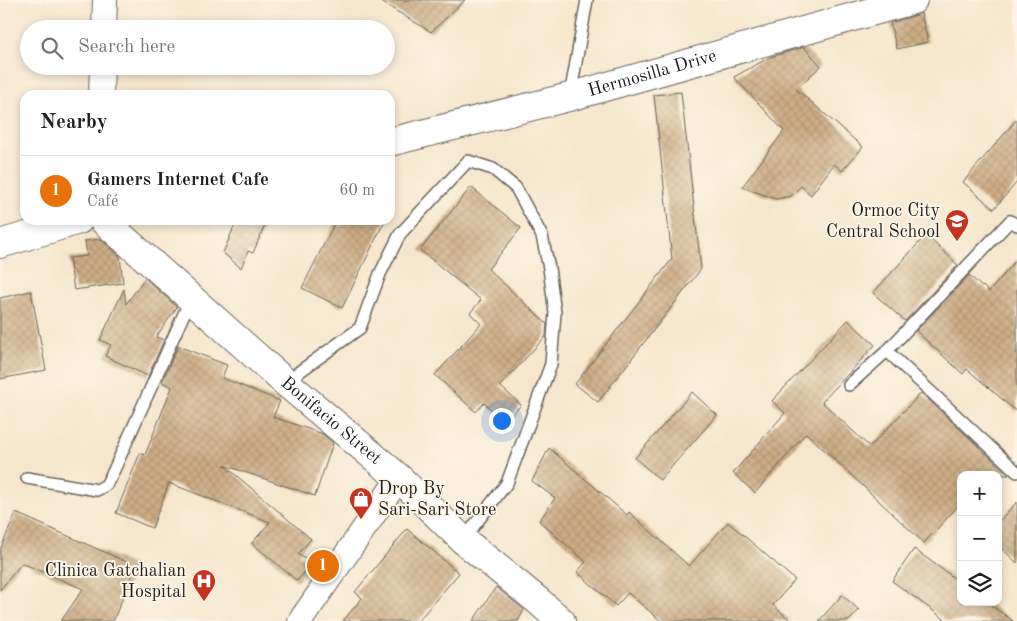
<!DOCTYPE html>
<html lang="en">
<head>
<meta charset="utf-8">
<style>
	:root { --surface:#fff; --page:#f6f6f6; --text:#202124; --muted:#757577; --line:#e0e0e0; --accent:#c8321e }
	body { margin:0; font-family:"Old Standard TT",serif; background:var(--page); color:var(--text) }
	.controls { position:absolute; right:15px; bottom:15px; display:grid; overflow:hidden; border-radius:10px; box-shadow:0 2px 8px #0003 }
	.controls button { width:45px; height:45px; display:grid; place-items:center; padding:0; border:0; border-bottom:1px solid var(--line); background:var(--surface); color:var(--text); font:25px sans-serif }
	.you { position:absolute; left:501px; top:420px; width:18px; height:18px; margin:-12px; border:4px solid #fff; border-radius:50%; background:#1a73e8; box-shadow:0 0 0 8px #1a73e833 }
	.badge { display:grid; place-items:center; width:32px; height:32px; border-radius:50%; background:var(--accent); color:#fff; font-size:16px; font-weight:700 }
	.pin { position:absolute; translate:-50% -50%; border:2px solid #fff; box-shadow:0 1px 5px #0006 }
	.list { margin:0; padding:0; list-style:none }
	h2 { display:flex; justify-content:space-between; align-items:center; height:65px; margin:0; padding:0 20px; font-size:21px }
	h2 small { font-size:16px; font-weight:400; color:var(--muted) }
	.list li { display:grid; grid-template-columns:32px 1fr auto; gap:15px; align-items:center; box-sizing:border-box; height:70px; padding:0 20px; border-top:1px solid var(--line) }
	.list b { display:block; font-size:19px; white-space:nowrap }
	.list p { margin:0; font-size:16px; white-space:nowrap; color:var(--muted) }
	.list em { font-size:16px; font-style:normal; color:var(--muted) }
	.icon { flex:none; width:28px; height:28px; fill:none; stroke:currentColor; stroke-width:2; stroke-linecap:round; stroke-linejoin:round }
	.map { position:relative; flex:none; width:1017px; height:621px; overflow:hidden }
	.search { position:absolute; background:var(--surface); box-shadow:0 2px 8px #0003; left:20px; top:20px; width:375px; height:55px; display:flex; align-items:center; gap:12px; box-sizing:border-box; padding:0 18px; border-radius:28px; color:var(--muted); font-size:19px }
	.panel { position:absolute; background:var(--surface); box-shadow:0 2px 8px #0003; left:20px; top:90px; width:375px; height:135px; border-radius:15px }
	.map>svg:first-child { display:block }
	.building { fill:url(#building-cross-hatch) }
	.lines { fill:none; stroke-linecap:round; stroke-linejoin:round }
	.service-casing { stroke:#68635a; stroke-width:14 }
	.minor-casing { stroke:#68635a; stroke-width:26 }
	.tertiary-casing { stroke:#68635a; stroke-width:30 }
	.secondary-casing { stroke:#68635a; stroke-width:30 }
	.service { stroke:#fff; stroke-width:11 }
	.minor { stroke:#fff; stroke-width:24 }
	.tertiary { stroke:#fff; stroke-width:28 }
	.secondary { stroke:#fff; stroke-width:28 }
	.labels { text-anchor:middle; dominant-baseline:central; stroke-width:4; stroke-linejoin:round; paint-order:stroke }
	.street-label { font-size:18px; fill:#1c1c1c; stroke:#fcf5e5 }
	.poi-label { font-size:18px; fill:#1c1c1c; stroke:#fcf5e5; text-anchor:end }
</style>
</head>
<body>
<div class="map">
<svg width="1017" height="621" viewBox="0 0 1017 621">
	<defs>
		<pattern id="building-cross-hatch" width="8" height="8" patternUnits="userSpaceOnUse" patternTransform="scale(1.25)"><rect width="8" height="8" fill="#ccad86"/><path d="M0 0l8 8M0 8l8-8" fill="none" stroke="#af9473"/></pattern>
	</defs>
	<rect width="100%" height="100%" fill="#fcf5e5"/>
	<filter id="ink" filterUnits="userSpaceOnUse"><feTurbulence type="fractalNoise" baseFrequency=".02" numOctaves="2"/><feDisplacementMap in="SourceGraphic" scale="10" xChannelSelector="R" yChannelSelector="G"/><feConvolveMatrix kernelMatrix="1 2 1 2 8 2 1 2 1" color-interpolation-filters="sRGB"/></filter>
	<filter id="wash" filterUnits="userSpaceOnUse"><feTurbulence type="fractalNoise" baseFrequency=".0096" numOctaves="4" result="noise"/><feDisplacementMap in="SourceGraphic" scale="20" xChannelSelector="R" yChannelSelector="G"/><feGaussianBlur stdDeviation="1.12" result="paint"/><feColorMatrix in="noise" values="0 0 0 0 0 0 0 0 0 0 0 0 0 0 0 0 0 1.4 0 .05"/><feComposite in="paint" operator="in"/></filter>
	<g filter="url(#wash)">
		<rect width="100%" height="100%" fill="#f6e6cd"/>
		<g id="blocks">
			<path class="building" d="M378,0h87l-34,32z
				M921,13l7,29 -31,7 -7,-26 27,-8z
				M804,47l17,19 -25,23 67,58 -21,24 -8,-7 -23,31 -10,-9 -10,10 -15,3 -34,-12 42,-56 -50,-54 36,-20z
				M681,92l20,177 -103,133 -23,-18 97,-125 -18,-164z
				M1017,119v63l-23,27 -31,-27z
				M471,187l50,41 -33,41 59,55 -1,12 -46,50 21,19 -16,17 -21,-19 -8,9 -41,-37 46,-51 -11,-11 11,-13 -61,-50z
				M237,220h30l-14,33 -5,-2 -7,17 -18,-15z
				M336,220h49l-43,88 -40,-20z
				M926,235l32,30 -53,56 -32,-28z
				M101,239l19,17 3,27 -49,7 -5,-32 18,-2 -2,-15z
				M1017,259v153l-50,-43 -4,5 -47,-43 53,-56 13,12 1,-1 6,6z
				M145,278l32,29 -21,30 8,3 -16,36 -43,-20 6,-11 -11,-5 24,-51 2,15z
				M31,291l15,79 -46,9v-81z
				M848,320l27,25 -53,57 48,45 51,-54 88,82h-48v28l-37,40 -118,-110 -51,60 -22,-20 52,-60 -13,-12z
				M178,346l49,19 -5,13 58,23 -7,16 50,17 10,9 -18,53 -91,-31 87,74 -13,15 14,10 -15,17 -45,-38 18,-21 -101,-39 -17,45 -36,-15 24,-60 5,2 27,-68 -10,-5z
				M692,392l25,23 -57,65 -25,-22z
				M549,448l78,67 2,-3 60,54 39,-44 67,58 -22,25 18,16h-130l-33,-28 -12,13 -39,-34 9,-10 -47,-41 16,-23 -23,-17z
				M1017,502v61l-19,-18v-23z
				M16,513l120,53 -23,55h-52l22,-32 -61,-26 -22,27v-40z
				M407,529l52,44 -41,48h-75l19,-23 -7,-6z
				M914,549l47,34v19h26l26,19h-66l-55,-40z
				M496,587l28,23 -6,11h-45z
				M842,595l17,15 -10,11h-30z"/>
		</g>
	</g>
	<g filter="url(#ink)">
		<use href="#blocks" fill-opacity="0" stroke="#68635a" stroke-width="1"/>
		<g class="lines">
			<g class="service-casing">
				<path id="service" d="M570,96l17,-96
					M887,351l130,121
					M285,382l75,-54 20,-54 20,-40 68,-73 25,8 23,19 26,48 7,32 6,45 -4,51 -44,119 -44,57
					M849,385l38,-34 123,-130 7,4
					M27,478l70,12 9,-5 8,-15 77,-172"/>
			</g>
			<g class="minor-casing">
				<path id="minor" d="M104,29l1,-29
					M101,95l1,-29
					M300,621l99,-143"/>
			</g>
			<g class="tertiary-casing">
				<g id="tertiary">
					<path id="s1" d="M103,220l182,162 114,96 64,62 74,60 24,21"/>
				</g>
			</g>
			<g class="secondary-casing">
				<g id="secondary">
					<path id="s2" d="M390,142l179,-45 344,-97"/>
					<path d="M0,244l79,-24"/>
				</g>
			</g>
			<use href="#service" class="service"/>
			<use href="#minor" class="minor"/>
			<use href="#tertiary" class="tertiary"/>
			<use href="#secondary" class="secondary"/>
		</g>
	</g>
	<defs>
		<g id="school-pin" transform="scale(1.25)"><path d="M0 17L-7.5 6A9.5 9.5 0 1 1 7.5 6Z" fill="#c8321e" stroke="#fcf5e5"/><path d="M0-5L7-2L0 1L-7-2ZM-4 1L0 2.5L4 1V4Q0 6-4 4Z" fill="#fff"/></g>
		<g id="shop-pin" transform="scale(1.25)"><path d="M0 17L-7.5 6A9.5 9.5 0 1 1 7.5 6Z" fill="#c8321e" stroke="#fcf5e5"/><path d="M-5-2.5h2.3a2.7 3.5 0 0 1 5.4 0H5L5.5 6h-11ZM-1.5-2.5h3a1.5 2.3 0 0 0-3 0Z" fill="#fff"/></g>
		<g id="hospital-pin" transform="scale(1.25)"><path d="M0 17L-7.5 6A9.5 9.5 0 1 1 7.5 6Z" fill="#c8321e" stroke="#fcf5e5"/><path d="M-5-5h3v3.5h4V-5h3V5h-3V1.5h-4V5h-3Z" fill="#fff"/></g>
	</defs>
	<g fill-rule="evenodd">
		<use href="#school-pin" x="957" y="221"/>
		<use href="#shop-pin" x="361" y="499"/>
		<use href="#hospital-pin" x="204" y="581"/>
	</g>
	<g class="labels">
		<g class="street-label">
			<text stroke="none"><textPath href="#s2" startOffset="271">Hermosilla Drive</textPath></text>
			<text stroke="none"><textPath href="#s1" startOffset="304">Bonifacio Street</textPath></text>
		</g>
		<g class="poi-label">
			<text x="940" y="211">Ormoc City<tspan x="940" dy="21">Central School</tspan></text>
			<text x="378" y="489" text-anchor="start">Drop By<tspan x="378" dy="21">Sari-Sari Store</tspan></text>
			<text x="186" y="571">Clinica Gatchalian<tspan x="186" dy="21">Hospital</tspan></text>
		</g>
	</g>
</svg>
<div class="controls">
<button>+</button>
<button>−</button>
<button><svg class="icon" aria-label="layers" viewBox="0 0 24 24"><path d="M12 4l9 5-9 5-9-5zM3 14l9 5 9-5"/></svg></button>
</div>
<div class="you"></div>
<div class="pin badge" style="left:323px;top:566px;background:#e8710a">1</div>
<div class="search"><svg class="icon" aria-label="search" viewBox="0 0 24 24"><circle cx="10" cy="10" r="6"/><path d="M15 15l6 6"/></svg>Search here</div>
<section class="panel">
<h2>Nearby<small></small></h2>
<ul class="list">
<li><span class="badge" style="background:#e8710a">1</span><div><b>Gamers Internet Cafe</b><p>Café</p></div><em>60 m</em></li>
</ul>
</section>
</div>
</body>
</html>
